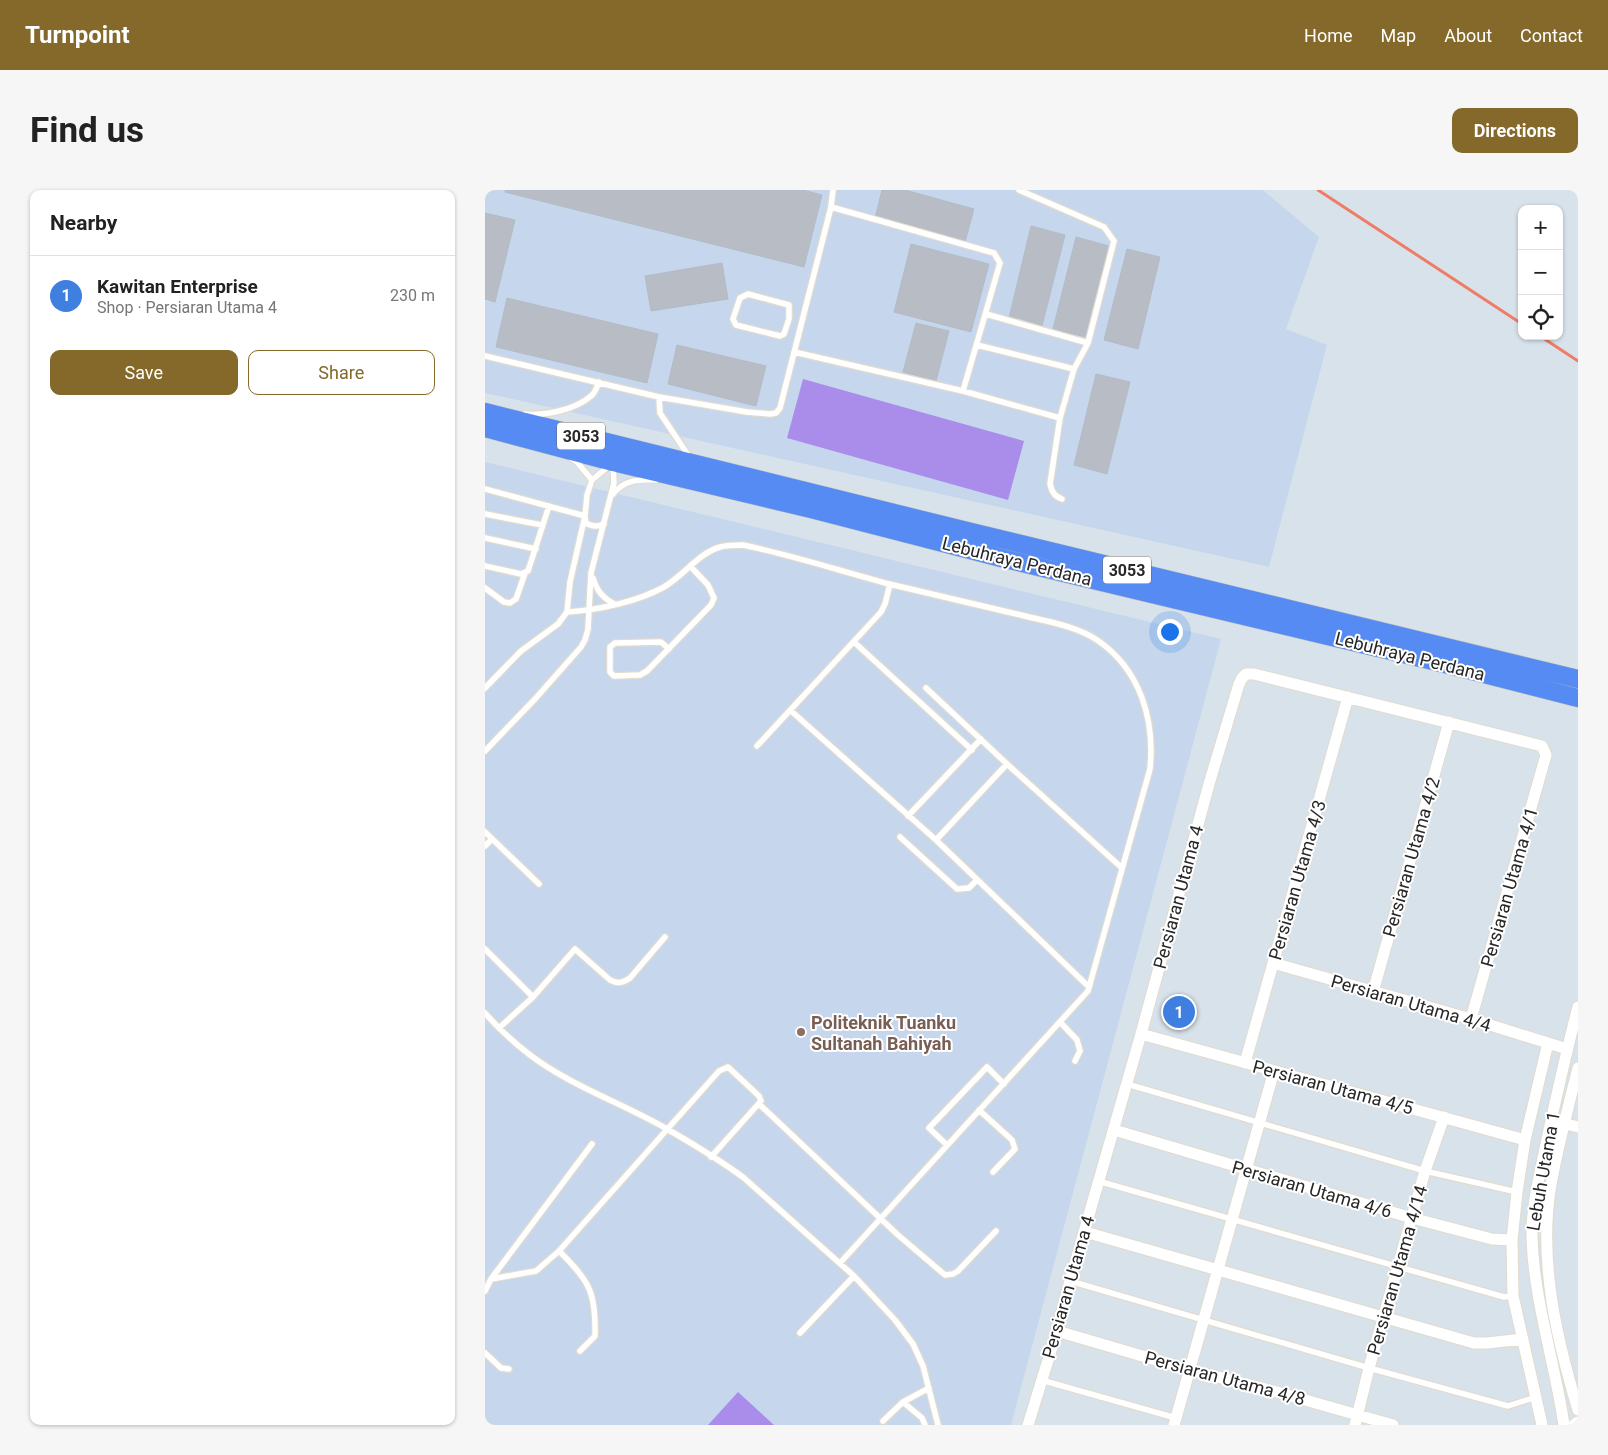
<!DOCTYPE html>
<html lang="en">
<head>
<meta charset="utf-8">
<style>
	:root { --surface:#fff; --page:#f6f6f6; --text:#222; --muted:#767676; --line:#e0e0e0; --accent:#84692a }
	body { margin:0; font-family:Roboto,sans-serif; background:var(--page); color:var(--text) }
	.controls { position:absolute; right:15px; top:15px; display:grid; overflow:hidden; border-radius:10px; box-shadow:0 1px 4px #0004 }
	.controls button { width:45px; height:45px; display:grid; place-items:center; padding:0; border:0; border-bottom:1px solid var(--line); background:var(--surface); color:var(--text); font:25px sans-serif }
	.you { position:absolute; left:684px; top:441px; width:18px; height:18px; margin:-12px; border:4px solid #fff; border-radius:50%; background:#1a73e8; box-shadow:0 0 0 8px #1a73e833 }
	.badge { display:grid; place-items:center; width:32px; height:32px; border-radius:50%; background:var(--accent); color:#fff; font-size:16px; font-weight:700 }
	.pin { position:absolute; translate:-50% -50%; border:2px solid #fff; box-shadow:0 1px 5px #0006 }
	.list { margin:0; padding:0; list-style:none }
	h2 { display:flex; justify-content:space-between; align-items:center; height:65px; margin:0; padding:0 20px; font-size:21px }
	h2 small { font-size:16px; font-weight:400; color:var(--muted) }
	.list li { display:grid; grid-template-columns:32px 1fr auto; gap:15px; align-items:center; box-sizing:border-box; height:80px; padding:0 20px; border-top:1px solid var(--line) }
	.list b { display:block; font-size:19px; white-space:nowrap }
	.list p { margin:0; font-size:16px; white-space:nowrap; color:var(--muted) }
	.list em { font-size:16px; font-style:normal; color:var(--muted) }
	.actions { display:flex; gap:10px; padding:15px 20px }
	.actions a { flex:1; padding:11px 0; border:1px solid var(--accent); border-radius:10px; text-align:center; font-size:18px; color:var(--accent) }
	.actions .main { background:var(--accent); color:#fff }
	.icon { flex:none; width:28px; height:28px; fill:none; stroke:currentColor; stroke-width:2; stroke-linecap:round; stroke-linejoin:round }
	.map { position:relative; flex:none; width:1093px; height:1235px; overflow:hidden; border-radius:10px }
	header { display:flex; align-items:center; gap:30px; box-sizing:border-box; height:70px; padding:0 25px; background:var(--accent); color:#fff }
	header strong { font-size:24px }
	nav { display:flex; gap:28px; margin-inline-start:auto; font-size:18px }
	.intro { display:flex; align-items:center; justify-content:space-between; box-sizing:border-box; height:120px; padding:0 30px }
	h1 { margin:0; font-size:35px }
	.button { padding:12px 22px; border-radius:10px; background:var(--accent); color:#fff; font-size:18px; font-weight:700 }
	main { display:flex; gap:30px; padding:0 30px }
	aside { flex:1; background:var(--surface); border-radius:10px; box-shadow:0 1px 4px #0004 }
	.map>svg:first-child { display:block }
	.education { fill:#c6d7ed }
	.pitch { fill:#aa8dea }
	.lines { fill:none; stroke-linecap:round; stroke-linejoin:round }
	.stream { stroke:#ef7c67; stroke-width:3 }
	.building { fill:#b8bdc5; stroke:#b2bbc5 }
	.service-casing { stroke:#e1dbcd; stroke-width:8 }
	.minor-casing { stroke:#e1dbcd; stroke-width:13 }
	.primary-casing { stroke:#bebebe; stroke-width:19 }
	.service { stroke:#fff; stroke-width:5.5 }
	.minor { stroke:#fff; stroke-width:11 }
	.primary { stroke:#558bf2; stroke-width:18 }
	.education-dot { fill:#8d6e63; stroke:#fff; stroke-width:2 }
	.labels { text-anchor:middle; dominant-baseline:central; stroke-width:4; stroke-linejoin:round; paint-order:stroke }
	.shield { fill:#fff; stroke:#686868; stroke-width:1 }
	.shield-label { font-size:16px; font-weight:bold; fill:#272727 }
	.street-label { font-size:18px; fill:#272727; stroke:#fff }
	.education-label { font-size:18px; font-weight:bold; fill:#785e54; stroke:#fff; text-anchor:start }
</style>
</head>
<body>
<header>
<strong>Turnpoint</strong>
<nav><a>Home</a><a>Map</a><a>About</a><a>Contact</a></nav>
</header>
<div class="intro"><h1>Find us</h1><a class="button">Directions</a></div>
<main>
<aside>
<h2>Nearby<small></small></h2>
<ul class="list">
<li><span class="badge" style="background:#3f7fe0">1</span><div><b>Kawitan Enterprise</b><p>Shop · Persiaran Utama 4</p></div><em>230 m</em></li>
</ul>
<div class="actions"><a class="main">Save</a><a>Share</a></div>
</aside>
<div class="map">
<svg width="1093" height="1235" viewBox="0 0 1093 1235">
	<rect width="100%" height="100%" fill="#d8e2ea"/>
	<path class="education" d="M0,0h778l56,47 -33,92 41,16 -58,222 -784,-174z
		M0,272l736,177 -210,786h-526z"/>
	<path class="pitch" d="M318,189l221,62 -16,59 -221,-62z
		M253,1202l36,33h-66z"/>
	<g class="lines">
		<path class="stream" d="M833,0l204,134
			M1055,146l38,25"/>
	</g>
	<path class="building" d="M20,0h298l19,5 -18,72 -299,-75z
		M397,0h23l69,19 -9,33 -90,-24z
		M0,23l30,7 -20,82 -10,-3z
		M546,36l34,9 -23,91 -33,-8z
		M591,47l33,9 -23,91 -33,-8z
		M426,54l78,20 -18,68 -77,-20z
		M642,59l33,8 -22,92 -34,-9z
		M237,73l6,36 -77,12 -6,-35z
		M22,108l151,36 -11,49 -151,-36z
		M431,133l33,8 -13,50 -33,-9z
		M192,155l89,21 -10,40 -88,-22z
		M611,184l34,8 -23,92 -33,-9z"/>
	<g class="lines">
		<g class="service-casing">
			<path id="service" d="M534,0l85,37 10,14 -26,102 -14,26 -14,49 -10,66c2,8 4,12 12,15
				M346,17l163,46 6,10 -37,128
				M263,104l41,11v14l-5,15 -4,2 -44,-11 -3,-6 7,-21z
				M501,124l102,29
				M492,155l97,24
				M309,162l169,39 97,27
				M0,166l174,41 88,15 23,2 6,-1 4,-5 51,-201 2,-17
				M174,207l1,16 30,45
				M39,224c21,2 51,-4 67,-18 4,-3 6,-9 8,-14
				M86,268l6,4 15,18
				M0,299l100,27
				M128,304c11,-14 26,-15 43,-14
				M0,324l57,11
				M100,328l1,5c6,4 11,4 18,1
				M0,348l51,11
				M0,376l36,8 7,-3 21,-65
				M108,388c4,13 9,19 21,26
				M0,398l19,14 6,1 6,-4 9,-26
				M82,422l3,-30 15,-66 2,-21 5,-15 18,-15
				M369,452l118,108
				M184,459l-8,-7 -46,1 -5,4v25l4,4 26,-1 7,-4 64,-66 3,-7 -6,-13 -17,-18
				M0,498l36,-37 37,-27 9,-12c31,-2 70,-10 97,-25 19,-11 35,-34 56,-40 7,-2 15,-2 23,-2 49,10 97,26 146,39 45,11 91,21 136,32 24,6 51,10 72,24 43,29 58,79 53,129l-62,222 -248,272
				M441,498l81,76 115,104
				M305,520l146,130 153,147
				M272,556l124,-134 4,-8 5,-20
				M0,561l50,-52 46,-52 4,-7 3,-11 3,-56 23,-90 -1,-17
				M423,626l73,-77
				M0,642l54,52
				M415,647l57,52 12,-1 8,-8
				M451,650l71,-76
				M0,656l7,-7
				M0,759l48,48
				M0,823c14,16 28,29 45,42 41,31 92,48 137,74 26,15 53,31 77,49l110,98 41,44 18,24 10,22 15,59
				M575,832l17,18 3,11 -5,10
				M14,838l34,-31 42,-48 35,31c8,4 13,3 20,-2l35,-41
				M642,894l298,87 92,21
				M274,914l139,131 47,40 8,-1 5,-3 38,-40
				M494,920l33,30 3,9 -22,23
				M462,955l-18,-17 58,-61 17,17
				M613,991l406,116 9,-1
				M74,1061c31,30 37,42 36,85l-15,15
				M6,1089l45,-8 23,-20 160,-180 9,-4 31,29 2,5 -50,56
				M585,1091l299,87 139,38 28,-9
				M0,1101l6,-12 101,-135
				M315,1143l54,-57
				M0,1163l16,15 8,1
				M556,1190l135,38
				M418,1212l19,16 3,7
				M398,1231l20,-19 26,-14"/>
		</g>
		<g class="minor-casing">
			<path id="minor" d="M788,773l198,56 77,24
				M888,802l76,-270
				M656,844l384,106
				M760,873l103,-366
				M1093,878c-10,40 -21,81 -28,122 -11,74 7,150 28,220
				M1073,932l20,5
				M629,940l298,88 80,21 20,1
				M600,1042l389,111h13l36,-4
				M572,1141l133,39 87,22 116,33
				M543,1235l29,-94 13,-50 71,-247 68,-250 30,-100 3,-6 4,-4h8l288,72 4,9 -75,264
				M689,1235l100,-354
				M870,1235l14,-57 56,-197 19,-54
				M1057,1235l-29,-129 -1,-56 5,-48 8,-52 23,-97 19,6
				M1079,1235c-9,-62 -30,-124 -32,-187 -1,-31 8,-64 14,-94 10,-46 20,-91 32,-137
				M1089,1235l4,-3"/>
		</g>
		<g class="primary-casing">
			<path id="primary" d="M0,222l474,117 619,150
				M0,238l128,34 198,47 194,50 432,103 141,36"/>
		</g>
		<use href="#service" class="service"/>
		<use href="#minor" class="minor"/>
		<use href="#primary" class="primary"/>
	</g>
	<circle class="education-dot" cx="316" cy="842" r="5"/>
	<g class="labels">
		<g class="shield">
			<rect x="72" y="232.5" width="48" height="27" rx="4"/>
			<rect x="618" y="366.5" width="48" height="27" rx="4"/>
		</g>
		<g class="shield-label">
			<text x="96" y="246">3053</text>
			<text x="642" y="380">3053</text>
		</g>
		<g class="street-label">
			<text transform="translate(532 371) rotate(14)">Lebuhraya Perdana</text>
			<text transform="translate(925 466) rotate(14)">Lebuhraya Perdana</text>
			<text transform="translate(926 667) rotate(-74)">Persiaran Utama 4/2</text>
			<text transform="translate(812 690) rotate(-74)">Persiaran Utama 4/3</text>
			<text transform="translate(1024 697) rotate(-74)">Persiaran Utama 4/1</text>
			<text transform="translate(693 707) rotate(-75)">Persiaran Utama 4</text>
			<text transform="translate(926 813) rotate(16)">Persiaran Utama 4/4</text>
			<text transform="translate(848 897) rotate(15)">Persiaran Utama 4/5</text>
			<text transform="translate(1058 981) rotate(-80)">Lebuh Utama 1</text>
			<text transform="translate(827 999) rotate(16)">Persiaran Utama 4/6</text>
			<text transform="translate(912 1080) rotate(-74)">Persiaran Utama 4/14</text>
			<text transform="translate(583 1097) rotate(-74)">Persiaran Utama 4</text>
			<text transform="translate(740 1188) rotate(15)">Persiaran Utama 4/8</text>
		</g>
		<g class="education-label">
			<text x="326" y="832">Politeknik Tuanku<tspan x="326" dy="21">Sultanah Bahiyah</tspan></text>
		</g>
	</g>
</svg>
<div class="controls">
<button>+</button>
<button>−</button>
<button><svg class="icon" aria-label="locate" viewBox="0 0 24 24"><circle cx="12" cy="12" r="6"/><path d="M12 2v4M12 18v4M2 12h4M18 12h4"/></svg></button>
</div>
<div class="you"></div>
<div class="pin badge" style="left:694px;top:822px;background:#3f7fe0">1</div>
</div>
</main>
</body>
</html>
